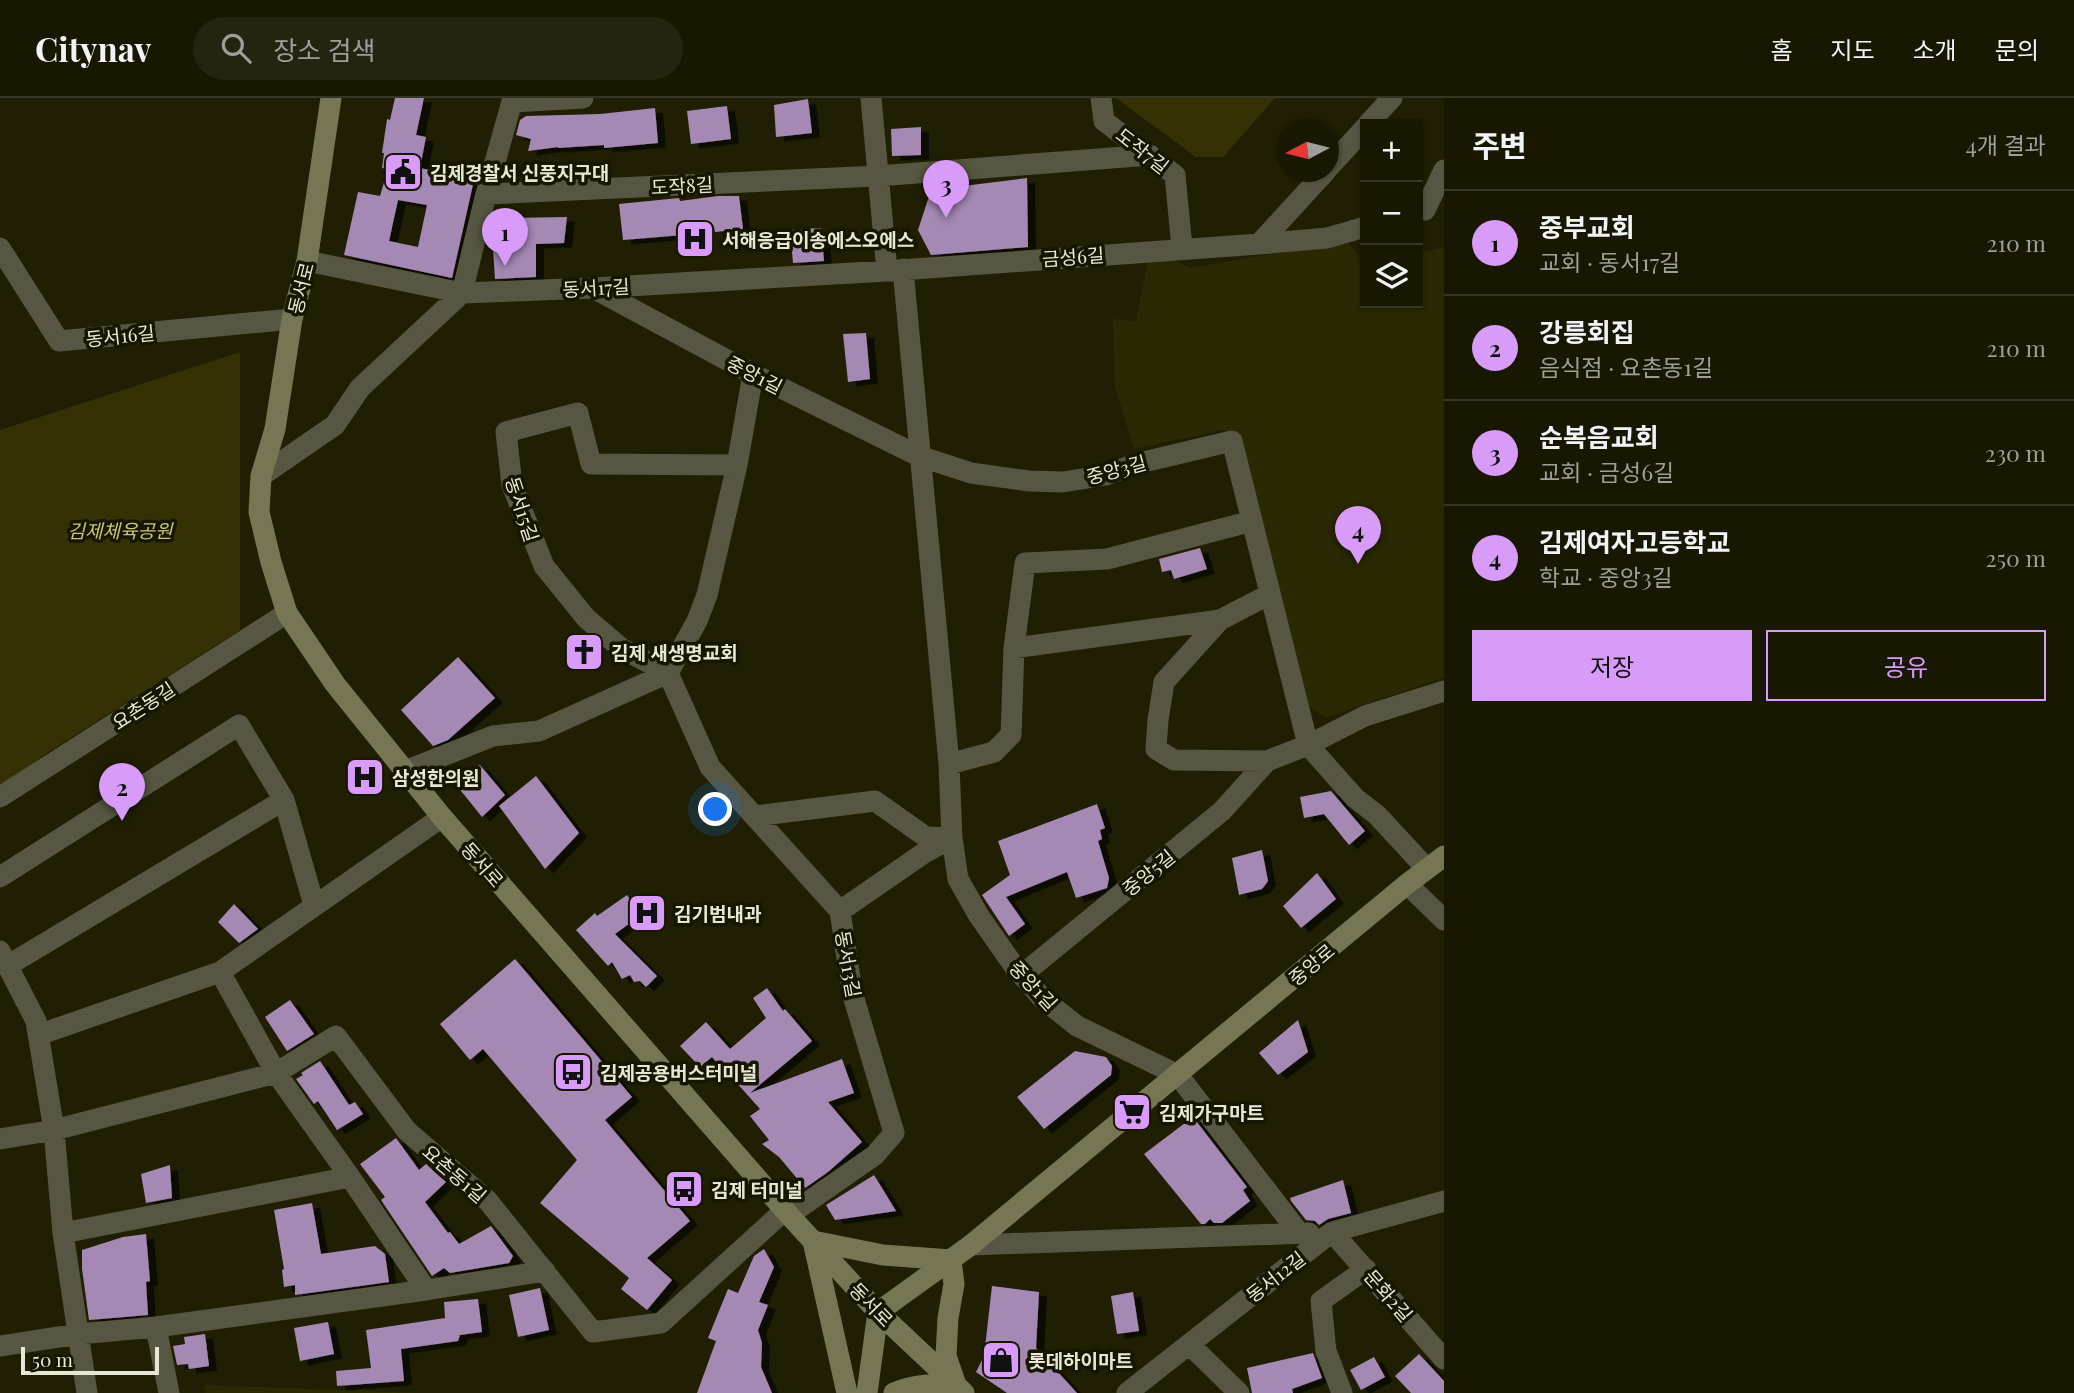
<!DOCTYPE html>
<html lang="ko">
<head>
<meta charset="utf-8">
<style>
	:root { --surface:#181702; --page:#252411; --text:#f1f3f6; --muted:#9f9f99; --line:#363624; --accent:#d89bf8 }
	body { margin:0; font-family:"Playfair Display","Noto Sans KR",serif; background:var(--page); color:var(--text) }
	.controls { position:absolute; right:21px; top:21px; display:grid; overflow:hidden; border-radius:0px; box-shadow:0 2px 5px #0004 }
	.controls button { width:63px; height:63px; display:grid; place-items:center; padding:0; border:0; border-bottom:2px solid var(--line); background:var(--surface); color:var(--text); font:35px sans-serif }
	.compass { position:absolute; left:1276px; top:21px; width:63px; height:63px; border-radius:50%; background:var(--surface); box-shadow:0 2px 5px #0004; rotate:263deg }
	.scale { position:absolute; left:21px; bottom:18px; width:138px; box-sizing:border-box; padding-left:7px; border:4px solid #e7e7d6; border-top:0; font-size:19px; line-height:24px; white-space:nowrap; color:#e7e7d6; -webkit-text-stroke:5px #171600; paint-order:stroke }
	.you { position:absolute; left:716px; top:712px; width:24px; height:24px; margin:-18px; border:5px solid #fff; border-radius:50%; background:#1a73e8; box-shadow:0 0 0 10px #1a73e833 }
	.badge { display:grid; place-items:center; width:46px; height:46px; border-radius:50%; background:var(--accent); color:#111; font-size:23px; font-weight:700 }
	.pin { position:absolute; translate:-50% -58px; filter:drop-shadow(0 2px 4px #0008) }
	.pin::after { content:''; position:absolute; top:37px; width:24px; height:21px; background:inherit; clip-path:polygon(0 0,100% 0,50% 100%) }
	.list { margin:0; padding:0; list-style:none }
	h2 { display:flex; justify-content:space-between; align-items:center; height:91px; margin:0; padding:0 28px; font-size:30px }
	h2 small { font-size:23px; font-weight:400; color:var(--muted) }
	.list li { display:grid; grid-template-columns:46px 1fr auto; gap:21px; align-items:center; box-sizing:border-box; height:105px; padding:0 28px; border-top:2px solid var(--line) }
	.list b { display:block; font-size:26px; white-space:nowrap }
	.list p { margin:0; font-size:23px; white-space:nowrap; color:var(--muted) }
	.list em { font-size:23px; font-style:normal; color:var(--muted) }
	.actions { display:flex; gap:14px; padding:21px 28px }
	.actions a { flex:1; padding:16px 0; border:2px solid var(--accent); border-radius:0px; text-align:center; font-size:24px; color:var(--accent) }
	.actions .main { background:var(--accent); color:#111 }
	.icon { flex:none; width:38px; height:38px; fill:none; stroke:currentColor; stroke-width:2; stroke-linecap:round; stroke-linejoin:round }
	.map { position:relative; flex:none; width:1444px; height:1295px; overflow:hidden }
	header { display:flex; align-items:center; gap:42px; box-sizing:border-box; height:98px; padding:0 35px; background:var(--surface); border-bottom:2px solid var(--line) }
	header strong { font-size:33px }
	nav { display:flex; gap:38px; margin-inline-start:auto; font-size:24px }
	.search { width:490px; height:63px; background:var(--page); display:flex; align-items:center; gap:18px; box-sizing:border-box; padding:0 24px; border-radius:38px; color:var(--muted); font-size:26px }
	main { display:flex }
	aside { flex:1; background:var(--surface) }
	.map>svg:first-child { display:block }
	.built { fill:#2a2903 }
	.green { fill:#343205 }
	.building { fill:#a489b4; fill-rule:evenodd; filter:url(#shadow) }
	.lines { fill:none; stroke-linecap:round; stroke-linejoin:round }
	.street { stroke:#565642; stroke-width:21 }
	.secondary { stroke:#767655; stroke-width:21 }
	.labels { text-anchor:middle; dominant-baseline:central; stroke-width:7; stroke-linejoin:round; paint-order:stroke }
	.street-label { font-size:19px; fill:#e7e7d6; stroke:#171600 }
	.poi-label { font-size:19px; font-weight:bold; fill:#e7e7d6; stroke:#171600; text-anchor:start }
	.park-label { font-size:19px; font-style:italic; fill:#c6c577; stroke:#171600 }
</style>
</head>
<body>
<header>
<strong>Citynav</strong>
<div class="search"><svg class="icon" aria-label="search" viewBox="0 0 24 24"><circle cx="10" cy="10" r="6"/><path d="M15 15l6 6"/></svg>장소 검색</div>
<nav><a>홈</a><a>지도</a><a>소개</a><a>문의</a></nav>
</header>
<main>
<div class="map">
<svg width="1444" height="1295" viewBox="0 0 1444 1295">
	<defs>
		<filter id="shadow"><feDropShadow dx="8" dy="4.5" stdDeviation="0" flood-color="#0009"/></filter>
	</defs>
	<rect width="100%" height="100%" fill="#201f03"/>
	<path class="built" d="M1347,143l18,23v39h53v-50l26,-6v431l-118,39 -19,-12 -67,-267 -18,-8 -88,19 -19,-62 -2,-68 23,2 12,-59 24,-3 18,9z
		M204,1287l217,8h-216z"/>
	<path class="green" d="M1116,0h159l-52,59h-27z
		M240,254v278l-196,125 -44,35v-360z"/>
	<path class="building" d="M395,0h29l-8,37 10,2 -6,31 54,12 -22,98 -108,-23 14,-63 22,4 8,-27 -6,-1 2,-15h-2l5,-34 3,1zM398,102l29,5 -9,42 -29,-6z
		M808,1l4,34 -36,4 -2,-32z
		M727,8l4,33 -40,5 -4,-33z
		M655,10l3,35 -54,5v-3l-46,3v-1l-30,4 3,-12 -15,-4 4,-15 6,-4 74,-2z
		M921,29v28l-29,1 -1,-27z
		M1027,80l1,69 -97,8 -13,-25 13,-40z
		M718,98h21l4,33 -28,3 -1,-6 -32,3 1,6 -60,5 -4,-36 60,-6 1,3z
		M567,119l-3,26 -28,1v33l-41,2 -2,-30 19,-1 -2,-30z
		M821,130l3,33 -31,2 -3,-33z
		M866,235l4,46 -22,3 -5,-48z
		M1200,450l7,21 -33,10 -3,-9 -9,2 -3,-13z
		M458,559l37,41 -47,42 -15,6 -32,-36z
		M480,667l25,30 -23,22 -33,-41z
		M536,678l43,57 -34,36 -46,-63z
		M1331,693l34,40 -16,14 -25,-31 -20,4 -4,-21z
		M1097,706l8,24 -5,2 2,9 -4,2 11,37 -2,10 -31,10 -9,-26 -61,25 19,27 -16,12 -27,-41 28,-20 -12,-34z
		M1262,752l6,31 -6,8 -23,6 -7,-37z
		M1317,775l19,26 -35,29 -18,-22z
		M627,797l14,20 -26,19 42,42 -11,11 -6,-6 -6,1 -4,-7 -8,4 -10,-17 -4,4 -32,-36 19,-17 2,3z
		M234,806l24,25 -19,14 -21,-21z
		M515,861l117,138 -27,23 85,101 -43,37 25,22 -25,30 -26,-21 8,-11 -89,-75 37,-43 -94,-111 -13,11 -30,-36z
		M767,890l16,23 2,-2 27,32 -62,52 92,-34 12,34 -26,9 34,40 -34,30 -23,16 -26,-31 -17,-13 7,-4 -19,-24 10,-7 -25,-28 -1,2 -22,-26 -12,10 -20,-21 26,-24 24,27 36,-31 -13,-20z
		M290,902l24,34 -27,17 -22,-34z
		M1298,922l10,32 -30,23 -19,-22z
		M1075,953l31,6 6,9 -1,9 -67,54 -27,-32z
		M320,963l29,44 6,-3 8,12 -26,16 -19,-29 -4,3 -18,-25 7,-4 -2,-2z
		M1193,1019l54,70 -4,3 7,11 -28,22h-8l-4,-4 -5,5h-4l-57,-70z
		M396,1040l23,32 7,-6 20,18 -21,20 23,31 2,-1 9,12 32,-18 22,30 -4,7 -59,10 -6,-5 -12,8 -51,-76 4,-3 -25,-33z
		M170,1067l2,33 -26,5 -5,-29z
		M874,1077l22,36 -61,9 -9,-15z
		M1343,1082l8,33 -23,6 -9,6 -4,-4 -9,-1 -15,-19 -1,-3z
		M312,1105l9,51 54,-8 10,8 4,28 -94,13v-10l-11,2 -2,-17 2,-1 -10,-59z
		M146,1136l4,47 -4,1 2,33 -59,5 -7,-51v-19l41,-13z
		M764,1151l10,18 -15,35 9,3 -10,25 4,13 -1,24 11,26h-75l19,-52 -8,-3 20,-49 10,4 16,-37z
		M992,1188l47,6 -3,56 41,45h-70l-31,-21 8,-16z
		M540,1190l9,42 -31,7 -9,-42z
		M1133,1194l6,39 -22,3 -6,-38z
		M478,1201l4,33 -22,3 -2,6 -57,8 3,32 -67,5 -1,-15 35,-3 -5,-38 79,-12 -1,-16z
		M328,1224l6,32 -34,7 -6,-33z
		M205,1236l4,32 -20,3 -1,-5 -11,1 -4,-19 12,-2 -1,-7z
		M1313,1255l9,25 -30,11 1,4h-41l-5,-25z
		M1419,1256l25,27v12h-33l-16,-17z
		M1374,1259l11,20 -24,13 -11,-20z"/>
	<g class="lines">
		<path class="street" d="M871,0l16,173
			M1101,0l3,23 71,54 7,73
			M512,4l71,-4
			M1368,26l24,-26
			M1328,70l37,-40
			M486,96l392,-18 272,-21
			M1425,112l19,-40
			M1259,146l68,-6 38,-11
			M0,150l59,93 233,-22
			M307,163l155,32 131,-5 294,-17 372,-27 66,-72
			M903,171l46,495 3,74 6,41 21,37 35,50 29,33 34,27 101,49 121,158
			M593,190l160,86 166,82 52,17 58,8 34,1 43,-7 29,-11 97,-23 76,304 47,53 22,17 50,54
			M737,367l-146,-1 -13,-51 -72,19 6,53 32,81 42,52 35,30 47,25 42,94 130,144 12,81 42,141 -19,22 -86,60
			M261,378l74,-51 25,-37 102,-95 24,-99 27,-96
			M1014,550l206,-28
			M1267,663l-93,-1 -18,-11 2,-29 6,-38 56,-62 50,-26
			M949,666l45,-12 17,-17 3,-87 11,-85 82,-4 145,-38
			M405,673l88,-35 46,-5 129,-58 29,-52 10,-26 30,-130 16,-91
			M0,699l287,-184
			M755,718l120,-15 51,36 26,1
			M0,779l239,-152 45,75 30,105
			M1407,786l37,36
			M840,813l84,-58 26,-14
			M0,853l36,70 18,109 9,103 24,160
			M7,868l277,-166
			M220,874l56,101 74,104 76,113
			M1022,877l200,-164 45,-50 41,-16 57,-29 79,-25
			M38,937l182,-63 222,-155
			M0,1041l54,-9 222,-57 60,-37 71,95 81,70 105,131 68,-9 124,-113
			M1332,1134l112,127
			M63,1135l287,-56
			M971,1147l338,-12
			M156,1229l13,66
			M1189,1246l50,49
			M0,1248l78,-12 78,-7 270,-37 119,-19
			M1127,1295l205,-161 112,-31
			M1342,1295l-16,-42 -5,-50 45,-32"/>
		<path class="secondary" d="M331,0l-24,163 -15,58 -17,110 -14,47 -2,36 12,50 16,51 48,71 107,133 347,398 89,97 86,81
			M847,1295l-34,-152 70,14 68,5 3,24 -6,34 -2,38 10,29c-22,-1 -41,-1 -62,8
			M867,1295l11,-81 93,-67 436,-361 37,-28"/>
	</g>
	<defs>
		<g id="civic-square" transform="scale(2.0125)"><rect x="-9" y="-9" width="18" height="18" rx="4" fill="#d89bf8" stroke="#171600"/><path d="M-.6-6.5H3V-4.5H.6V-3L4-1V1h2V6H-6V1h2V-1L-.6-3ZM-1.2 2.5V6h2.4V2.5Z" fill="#111"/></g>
		<g id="hospital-square" transform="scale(2.0125)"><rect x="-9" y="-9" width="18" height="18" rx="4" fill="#d89bf8" stroke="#171600"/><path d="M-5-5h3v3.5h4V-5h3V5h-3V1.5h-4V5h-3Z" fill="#111"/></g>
		<g id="church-square" transform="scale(2.0125)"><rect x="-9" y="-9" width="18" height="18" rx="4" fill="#d89bf8" stroke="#171600"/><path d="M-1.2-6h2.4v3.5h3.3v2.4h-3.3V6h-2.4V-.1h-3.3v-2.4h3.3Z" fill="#111"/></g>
		<g id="bus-square" transform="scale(2.0125)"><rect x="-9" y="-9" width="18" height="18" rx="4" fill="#d89bf8" stroke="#171600"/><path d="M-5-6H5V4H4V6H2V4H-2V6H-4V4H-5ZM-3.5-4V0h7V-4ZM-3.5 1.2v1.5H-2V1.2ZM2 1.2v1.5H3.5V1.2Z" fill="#111"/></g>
		<g id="supermarket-square" transform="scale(2.0125)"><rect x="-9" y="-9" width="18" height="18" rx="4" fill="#d89bf8" stroke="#171600"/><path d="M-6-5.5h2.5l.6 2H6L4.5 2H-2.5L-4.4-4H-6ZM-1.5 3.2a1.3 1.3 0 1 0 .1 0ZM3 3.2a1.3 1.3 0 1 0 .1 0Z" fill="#111"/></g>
		<g id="shop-square" transform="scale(2.0125)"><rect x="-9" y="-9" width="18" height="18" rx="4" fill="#d89bf8" stroke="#171600"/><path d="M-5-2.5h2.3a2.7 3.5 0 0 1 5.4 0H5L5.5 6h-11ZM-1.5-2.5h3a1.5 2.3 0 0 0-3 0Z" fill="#111"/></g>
	</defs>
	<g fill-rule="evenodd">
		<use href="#civic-square" x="403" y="74"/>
		<use href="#hospital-square" x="695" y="141"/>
		<use href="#church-square" x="584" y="554"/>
		<use href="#hospital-square" x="365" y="679"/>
		<use href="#hospital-square" x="647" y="815"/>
		<use href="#bus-square" x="573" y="974"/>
		<use href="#supermarket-square" x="1132" y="1014"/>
		<use href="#bus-square" x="684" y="1091"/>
		<use href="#shop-square" x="1001" y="1262"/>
	</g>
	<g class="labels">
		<g class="street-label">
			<text transform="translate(1143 52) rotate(38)">도작7길</text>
			<text transform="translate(682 87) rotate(-3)">도작8길</text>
			<text transform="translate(1073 158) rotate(-4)">금성6길</text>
			<text transform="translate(596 189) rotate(-3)">동서17길</text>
			<text transform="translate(300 190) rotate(-76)">동서로</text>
			<text transform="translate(120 237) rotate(-6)">동서16길</text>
			<text transform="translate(755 276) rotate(27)">중앙1길</text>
			<text transform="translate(1116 371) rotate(-15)">중앙3길</text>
			<text transform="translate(523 411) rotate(72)">동서15길</text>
			<text transform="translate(143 607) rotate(-33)">요촌동길</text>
			<text transform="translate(483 766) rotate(49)">동서로</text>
			<text transform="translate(1148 774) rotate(-39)">중앙5길</text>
			<text transform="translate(849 866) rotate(80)">동서13길</text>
			<text transform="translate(1311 866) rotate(-40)">중앙로</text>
			<text transform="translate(1034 887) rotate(47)">중앙1길</text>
			<text transform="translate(455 1075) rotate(41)">요촌동1길</text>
			<text transform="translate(1275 1178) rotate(-38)">동서12길</text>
			<text transform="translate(1389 1197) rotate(49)">문화2길</text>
			<text transform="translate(872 1206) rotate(46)">동서로</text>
		</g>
		<g class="poi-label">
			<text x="430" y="74">김제경찰서 신풍지구대</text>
			<text x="722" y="141">서해응급이송에스오에스</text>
			<text x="611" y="554">김제 새생명교회</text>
			<text x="392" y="679">삼성한의원</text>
			<text x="674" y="815">김기범내과</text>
			<text x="600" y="974">김제공용버스터미널</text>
			<text x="1159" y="1014">김제가구마트</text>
			<text x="711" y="1091">김제 터미널</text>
			<text x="1028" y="1262">롯데하이마트</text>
		</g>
		<g class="park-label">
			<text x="120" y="432">김제체육공원</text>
		</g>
	</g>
</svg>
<div class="controls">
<button>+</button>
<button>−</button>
<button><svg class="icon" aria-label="layers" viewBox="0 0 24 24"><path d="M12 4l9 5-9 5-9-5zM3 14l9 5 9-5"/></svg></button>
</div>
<svg class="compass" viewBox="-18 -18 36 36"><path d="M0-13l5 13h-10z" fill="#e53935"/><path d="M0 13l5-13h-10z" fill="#9f9f99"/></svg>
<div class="scale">50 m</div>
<div class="you"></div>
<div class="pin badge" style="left:505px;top:168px">1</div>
<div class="pin badge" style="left:122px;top:723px">2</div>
<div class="pin badge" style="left:946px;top:120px">3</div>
<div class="pin badge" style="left:1358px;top:466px">4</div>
</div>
<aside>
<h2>주변<small>4개 결과</small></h2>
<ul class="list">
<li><span class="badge">1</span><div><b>중부교회</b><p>교회 · 동서17길</p></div><em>210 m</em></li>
<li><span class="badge">2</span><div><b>강릉회집</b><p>음식점 · 요촌동1길</p></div><em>210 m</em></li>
<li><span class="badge">3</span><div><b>순복음교회</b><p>교회 · 금성6길</p></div><em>230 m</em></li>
<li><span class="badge">4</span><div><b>김제여자고등학교</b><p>학교 · 중앙3길</p></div><em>250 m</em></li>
</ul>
<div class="actions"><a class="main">저장</a><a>공유</a></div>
</aside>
</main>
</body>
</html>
